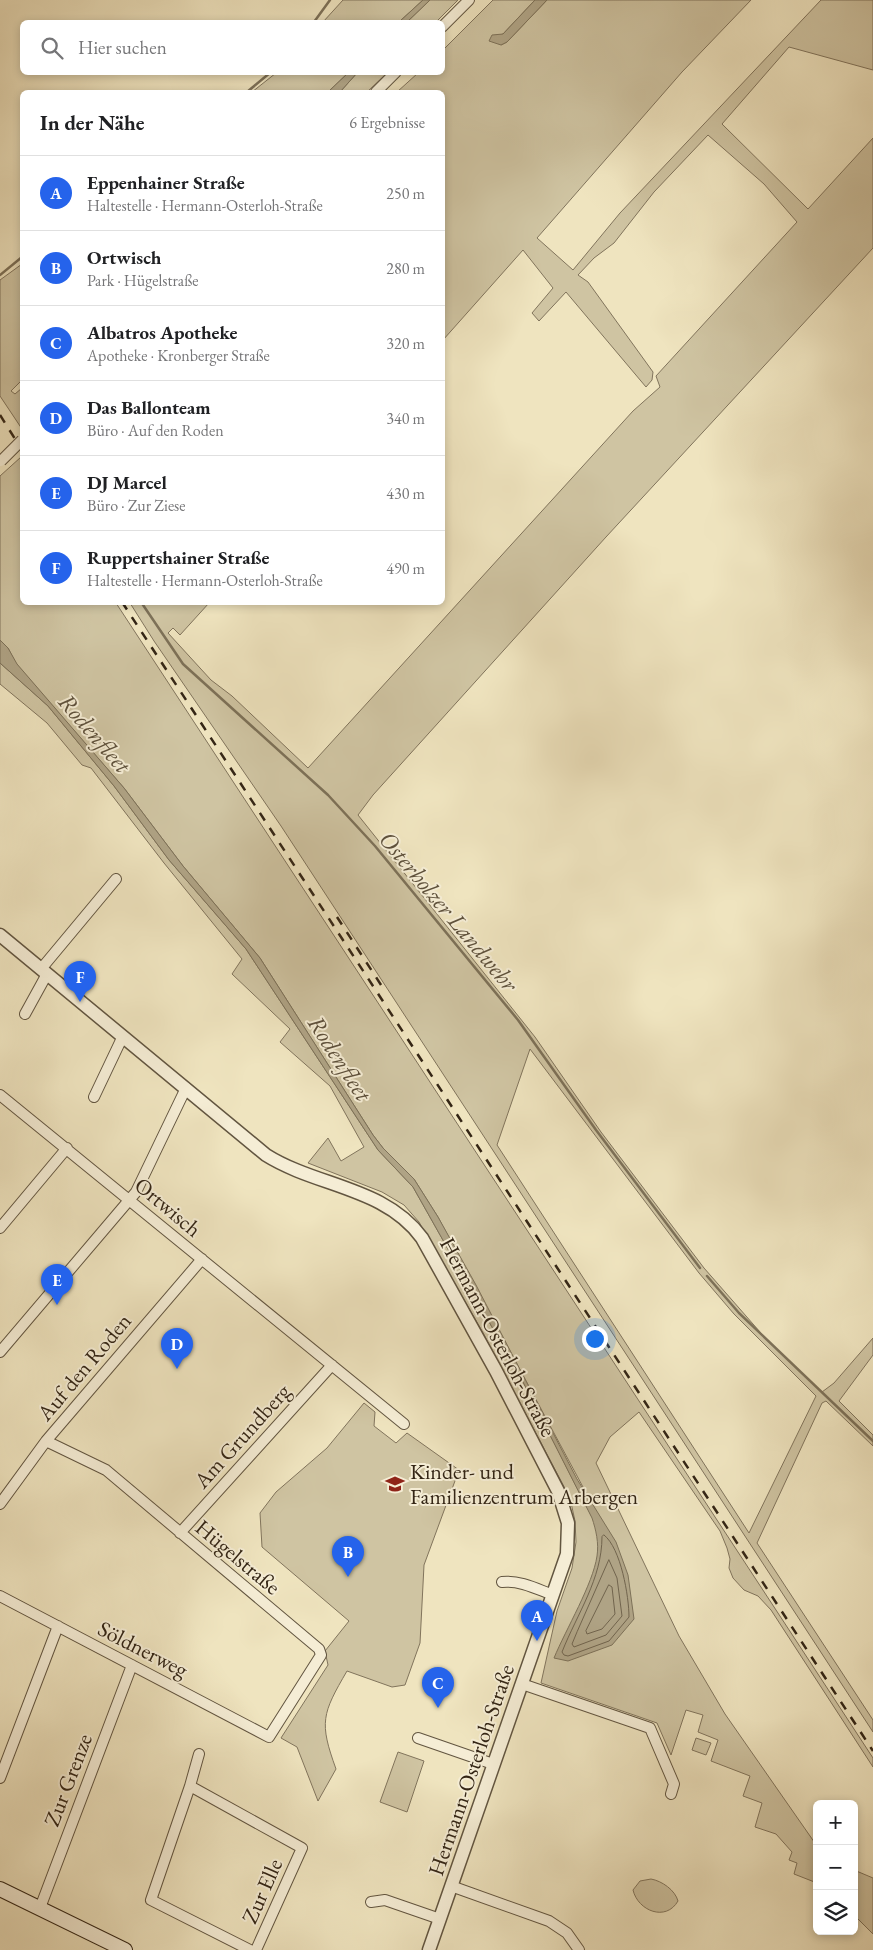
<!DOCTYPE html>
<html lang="de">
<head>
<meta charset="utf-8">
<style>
	:root { --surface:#fff; --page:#f6f6f6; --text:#202124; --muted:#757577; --line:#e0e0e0; --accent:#2563eb }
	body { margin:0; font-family:"EB Garamond",serif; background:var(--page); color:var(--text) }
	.controls { position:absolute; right:15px; bottom:15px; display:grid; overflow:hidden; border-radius:8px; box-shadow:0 2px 8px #0003 }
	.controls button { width:45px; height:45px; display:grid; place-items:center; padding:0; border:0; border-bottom:1px solid var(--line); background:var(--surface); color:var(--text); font:25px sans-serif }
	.you { position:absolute; left:594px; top:1338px; width:18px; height:18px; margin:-12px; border:4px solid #fff; border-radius:50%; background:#1a73e8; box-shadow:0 0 0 8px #1a73e833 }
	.badge { display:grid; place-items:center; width:32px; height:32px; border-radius:50%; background:var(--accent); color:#fff; font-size:16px; font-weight:700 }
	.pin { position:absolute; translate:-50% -41px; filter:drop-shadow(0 1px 2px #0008) }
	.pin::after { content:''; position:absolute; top:26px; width:18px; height:15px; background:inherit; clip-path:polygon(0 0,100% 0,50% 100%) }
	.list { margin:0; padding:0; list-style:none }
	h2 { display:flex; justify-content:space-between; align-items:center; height:65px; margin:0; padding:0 20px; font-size:21px }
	h2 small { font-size:16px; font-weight:400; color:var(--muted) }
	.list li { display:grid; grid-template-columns:32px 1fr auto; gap:15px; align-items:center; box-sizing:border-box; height:75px; padding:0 20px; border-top:1px solid var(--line) }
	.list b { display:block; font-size:19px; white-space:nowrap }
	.list p { margin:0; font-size:16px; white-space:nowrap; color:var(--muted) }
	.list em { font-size:16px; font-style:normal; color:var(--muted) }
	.icon { flex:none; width:28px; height:28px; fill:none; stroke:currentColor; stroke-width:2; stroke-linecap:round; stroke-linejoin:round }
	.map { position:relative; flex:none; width:873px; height:1950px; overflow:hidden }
	.search { position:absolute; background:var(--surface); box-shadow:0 2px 8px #0003; left:20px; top:20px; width:425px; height:55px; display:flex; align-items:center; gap:12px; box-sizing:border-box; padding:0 18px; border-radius:8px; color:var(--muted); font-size:19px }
	.panel { position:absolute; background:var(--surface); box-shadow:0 2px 8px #0003; left:20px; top:90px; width:425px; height:515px; border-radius:8px }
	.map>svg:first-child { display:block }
	.green { fill:#cfc4a2; stroke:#81745c; fill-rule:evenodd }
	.water { fill:#afa385; stroke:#7d7158 }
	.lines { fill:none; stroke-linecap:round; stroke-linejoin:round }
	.shore { stroke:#71644d; stroke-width:1 }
	.stream { stroke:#7d7158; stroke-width:2.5 }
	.minor-casing { stroke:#625540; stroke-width:12 }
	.tertiary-casing { stroke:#625540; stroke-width:15 }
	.secondary-casing { stroke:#332515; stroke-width:16 }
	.minor { stroke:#f5edd5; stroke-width:10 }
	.tertiary { stroke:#f5edd5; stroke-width:12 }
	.secondary { stroke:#f5edd5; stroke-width:14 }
	.rail { stroke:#332515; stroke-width:2.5; stroke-dasharray:9 9; stroke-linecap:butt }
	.minor-bridge-casing { stroke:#625540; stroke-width:12; stroke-linecap:butt }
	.minor-bridge { stroke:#f5edd5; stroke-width:10 }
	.labels { text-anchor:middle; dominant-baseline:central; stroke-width:4; stroke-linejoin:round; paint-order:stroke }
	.street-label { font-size:22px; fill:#332515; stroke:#f5edd5 }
	.poi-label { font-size:22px; fill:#332515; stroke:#f5edd5; text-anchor:start }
	.water-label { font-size:24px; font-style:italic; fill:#5e513c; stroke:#f5edd5 }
</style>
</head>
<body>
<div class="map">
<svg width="873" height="1950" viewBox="0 0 873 1950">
	<rect width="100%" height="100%" fill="#efe4bf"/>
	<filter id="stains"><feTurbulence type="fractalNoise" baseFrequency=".004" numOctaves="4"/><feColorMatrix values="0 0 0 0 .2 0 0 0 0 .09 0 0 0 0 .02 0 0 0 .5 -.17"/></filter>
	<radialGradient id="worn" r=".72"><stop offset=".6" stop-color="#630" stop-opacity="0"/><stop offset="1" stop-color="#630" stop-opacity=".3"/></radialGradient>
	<path class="green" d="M343,0h80l-24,22h-76z
		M430,0h28l-22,22h-29z
		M493,0h42l-32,34 -6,2 4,9 6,-3 40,-42h204l-69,72 -145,166 36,32 47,-57 201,-213h52v70l-84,-23 -67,77 86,85 65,-71v110l-267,289 -233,258 -15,20 177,222 66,95 103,136 63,72 55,52 12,-9 39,-45v17l-34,46 34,34v11l-47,-45 -4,2 -65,140 116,177v12l-592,-906 -127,-185 -24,-38h79l-29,32 -7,-7 -5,5 43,47 21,16 76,72 325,-357 27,-24 -4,-11 141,-154 -33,-38 -56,-49 -54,57 -40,51 -20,15 -16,17 10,7 65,90 -1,8 -6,7 -80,-95 -27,29 -7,-8 21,-25 -30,-38 -80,90 -1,-248h-45l21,-19 24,-1 1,-22zM530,1049l169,224 35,41 82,82 -67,137 -252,-388z
		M276,73h72l-20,19h-76z
		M357,73h30l-20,19h-27z
		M22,264v116l-11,11 4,3 7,-6v41l-22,-33v-116z
		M21,457l1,145 94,1 757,1155v9l-102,-157 -13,-14 -14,-6 -11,-12 -4,-10 1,-9 -3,-11 -7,-17 -81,-119 -29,25 -14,26 83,173 46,78 92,132v37l-23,-9 3,-11 -8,-3 3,-8 -16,-18 -21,-7 7,-24 -19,-7 7,-20 -39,-15 7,-21 -20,-8 5,-17 -17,-5 -15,45 -14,-32 -116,-40 16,-72 15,-43 4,-26 -1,-21 -5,-23 -88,-167 -63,-109 -15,-17 -22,-13 -74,-29 20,-25 13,23 23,-14 -34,-61 -50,-44 10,-13 -58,-55 10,-15 -78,-96 -73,-95 -9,-3 -35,-42 -47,-39v-21l48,43 66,80 55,74 77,89 132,201 35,37 110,195 69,135 6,-2 -160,-298 -24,-38 -31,-31 -10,-13 -113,-177 -77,-92 -59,-78 -108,-124 -8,-16 -8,-8v-164z
		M364,1403l11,9 -1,14 22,17 11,-10 52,37 -35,95 -4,78 -15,42 -13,2 -45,-16c-25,43 -28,51 -11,98l-18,32 -21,-54 -16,-9 47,-73 -3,-14 24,-30 -87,-74 -2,-34 16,-21 51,-44z
		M696,1738l15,5 -5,12 -14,-5z
		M398,1752l26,9 -17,51 -27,-10z
		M854,1870l19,8v56l-19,-19z
		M651,1879c11,2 24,11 27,22 -12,21 -40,10 -45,-11l7,-9z"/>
	<path class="water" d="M423,0h7l-23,22h-8z
		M535,0h12l-40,42 -6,3 -12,-4 3,-6 11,-1z
		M348,73h9l-17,19h-12z
		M0,640l8,8 9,16 107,124 59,78 77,92 113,177 10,13 31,31 24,38 38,68 101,194 39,63 12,33 6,44 -22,26 -44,16 -14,-3c12,-29 39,-74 43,-102 2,-13 -1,-26 -5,-38l-69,-136 -110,-195 -35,-37 -132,-201 -77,-89 -55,-74 -66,-80 -48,-43z"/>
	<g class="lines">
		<path class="shore" d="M604,1535c17,13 25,62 25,82l-20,24 -41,15 -4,-1 -2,-3c15,-38 40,-73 40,-115z
			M609,1560l8,18 5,38 -16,19 -32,12 -2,-3 5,-12z
			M609,1585l3,2 3,27 -13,15 -15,5 -1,-3z"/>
		<path class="stream" d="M314,22l16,-22
			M247,92l24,-20
			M0,275l22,-18
			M141,602l42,62 145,131 47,51 143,174 78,110 104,138
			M707,1276l32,37 134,128"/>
		<g class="minor-casing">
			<path id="minor" d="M442,27l27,-27
				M376,92l20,-20
				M41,969l75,-90
				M25,1014l22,-40
				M0,1095l404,329
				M94,1097l28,-59
				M0,1228l67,-80
				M0,1352l136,-160 50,-104
				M0,1504l46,-63 156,-182
				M180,1533l152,-168
				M502,1582c18,-2 35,7 51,13
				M0,1596l269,141 52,-82 -2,-6 -213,-179 -60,-29
				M522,1684l128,44 24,56 -3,10
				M418,1738l75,26
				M199,1754l-9,32 112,62 -46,102
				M0,1778l58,-152
				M190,1786l-39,114 99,50
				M451,1886l98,35 18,12 12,17
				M371,1902l14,-2 55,19
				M40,1908l92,-243"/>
		</g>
		<g class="tertiary-casing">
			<path id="tertiary" d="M0,935l266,220c51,32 119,32 156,83l74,133 62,120 10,32 -1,31 -138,396"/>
		</g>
		<g class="secondary-casing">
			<path id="secondary" d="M0,1889l125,61"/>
		</g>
		<use href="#minor" class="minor"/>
		<use href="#tertiary" class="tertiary"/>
		<use href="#secondary" class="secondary"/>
		<path class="rail" d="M0,415l22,35
			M122,602l751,1149
			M337,917l46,71"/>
		<g class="minor-bridge-casing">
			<path id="minor-bridge" d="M1,461l21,-21"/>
		</g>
		<use href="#minor-bridge" class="minor-bridge"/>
	</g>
	<defs>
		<g id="school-bare" transform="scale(1.5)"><path d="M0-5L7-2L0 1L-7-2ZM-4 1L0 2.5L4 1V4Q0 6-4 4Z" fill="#8f2418" stroke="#f5edd5" stroke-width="2.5" paint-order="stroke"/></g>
	</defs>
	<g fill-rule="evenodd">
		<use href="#school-bare" x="395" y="1484"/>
	</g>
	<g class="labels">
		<g class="street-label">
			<text transform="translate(168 1207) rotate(40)">Ortwisch</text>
			<text transform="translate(498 1337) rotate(62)">Hermann-Osterloh-Straße</text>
			<text transform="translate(84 1367) rotate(-50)">Auf den Roden</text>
			<text transform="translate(242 1436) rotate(-48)">Am Grundberg</text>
			<text transform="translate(238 1557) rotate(40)">Hügelstraße</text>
			<text transform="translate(143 1649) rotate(27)">Söldnerweg</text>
			<text transform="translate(471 1770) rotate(-71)">Hermann-Osterloh-Straße</text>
			<text transform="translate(68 1780) rotate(-69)">Zur Grenze</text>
			<text transform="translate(262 1891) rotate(-66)">Zur Elle</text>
		</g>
		<g class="poi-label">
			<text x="410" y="1471">Kinder- und<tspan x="410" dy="25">Familienzentrum Arbergen</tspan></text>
		</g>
		<g class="water-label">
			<text transform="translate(95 733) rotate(49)">Rodenfleet</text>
			<text transform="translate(449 911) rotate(50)">Osterholzer Landwehr</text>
			<text transform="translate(340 1058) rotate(57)">Rodenfleet</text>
		</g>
	</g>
	<rect width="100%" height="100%" filter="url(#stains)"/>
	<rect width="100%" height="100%" fill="url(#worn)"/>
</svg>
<div class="controls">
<button>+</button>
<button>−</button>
<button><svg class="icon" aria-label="layers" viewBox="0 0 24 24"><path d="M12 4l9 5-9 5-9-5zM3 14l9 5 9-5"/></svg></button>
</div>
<div class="you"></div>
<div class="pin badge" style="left:537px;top:1641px">A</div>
<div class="pin badge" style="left:348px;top:1577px">B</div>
<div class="pin badge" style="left:438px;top:1708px">C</div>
<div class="pin badge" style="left:177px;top:1369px">D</div>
<div class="pin badge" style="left:57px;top:1305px">E</div>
<div class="pin badge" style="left:80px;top:1002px">F</div>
<div class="search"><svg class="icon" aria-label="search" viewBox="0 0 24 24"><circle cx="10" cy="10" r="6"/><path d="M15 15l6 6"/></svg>Hier suchen</div>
<section class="panel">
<h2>In der Nähe<small>6 Ergebnisse</small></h2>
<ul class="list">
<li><span class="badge">A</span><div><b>Eppenhainer Straße</b><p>Haltestelle · Hermann-Osterloh-Straße</p></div><em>250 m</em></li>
<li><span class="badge">B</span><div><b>Ortwisch</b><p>Park · Hügelstraße</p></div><em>280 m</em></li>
<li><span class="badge">C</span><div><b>Albatros Apotheke</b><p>Apotheke · Kronberger Straße</p></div><em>320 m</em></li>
<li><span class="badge">D</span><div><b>Das Ballonteam</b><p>Büro · Auf den Roden</p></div><em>340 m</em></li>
<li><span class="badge">E</span><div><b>DJ Marcel</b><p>Büro · Zur Ziese</p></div><em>430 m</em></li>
<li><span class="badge">F</span><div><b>Ruppertshainer Straße</b><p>Haltestelle · Hermann-Osterloh-Straße</p></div><em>490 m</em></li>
</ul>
</section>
</div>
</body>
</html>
